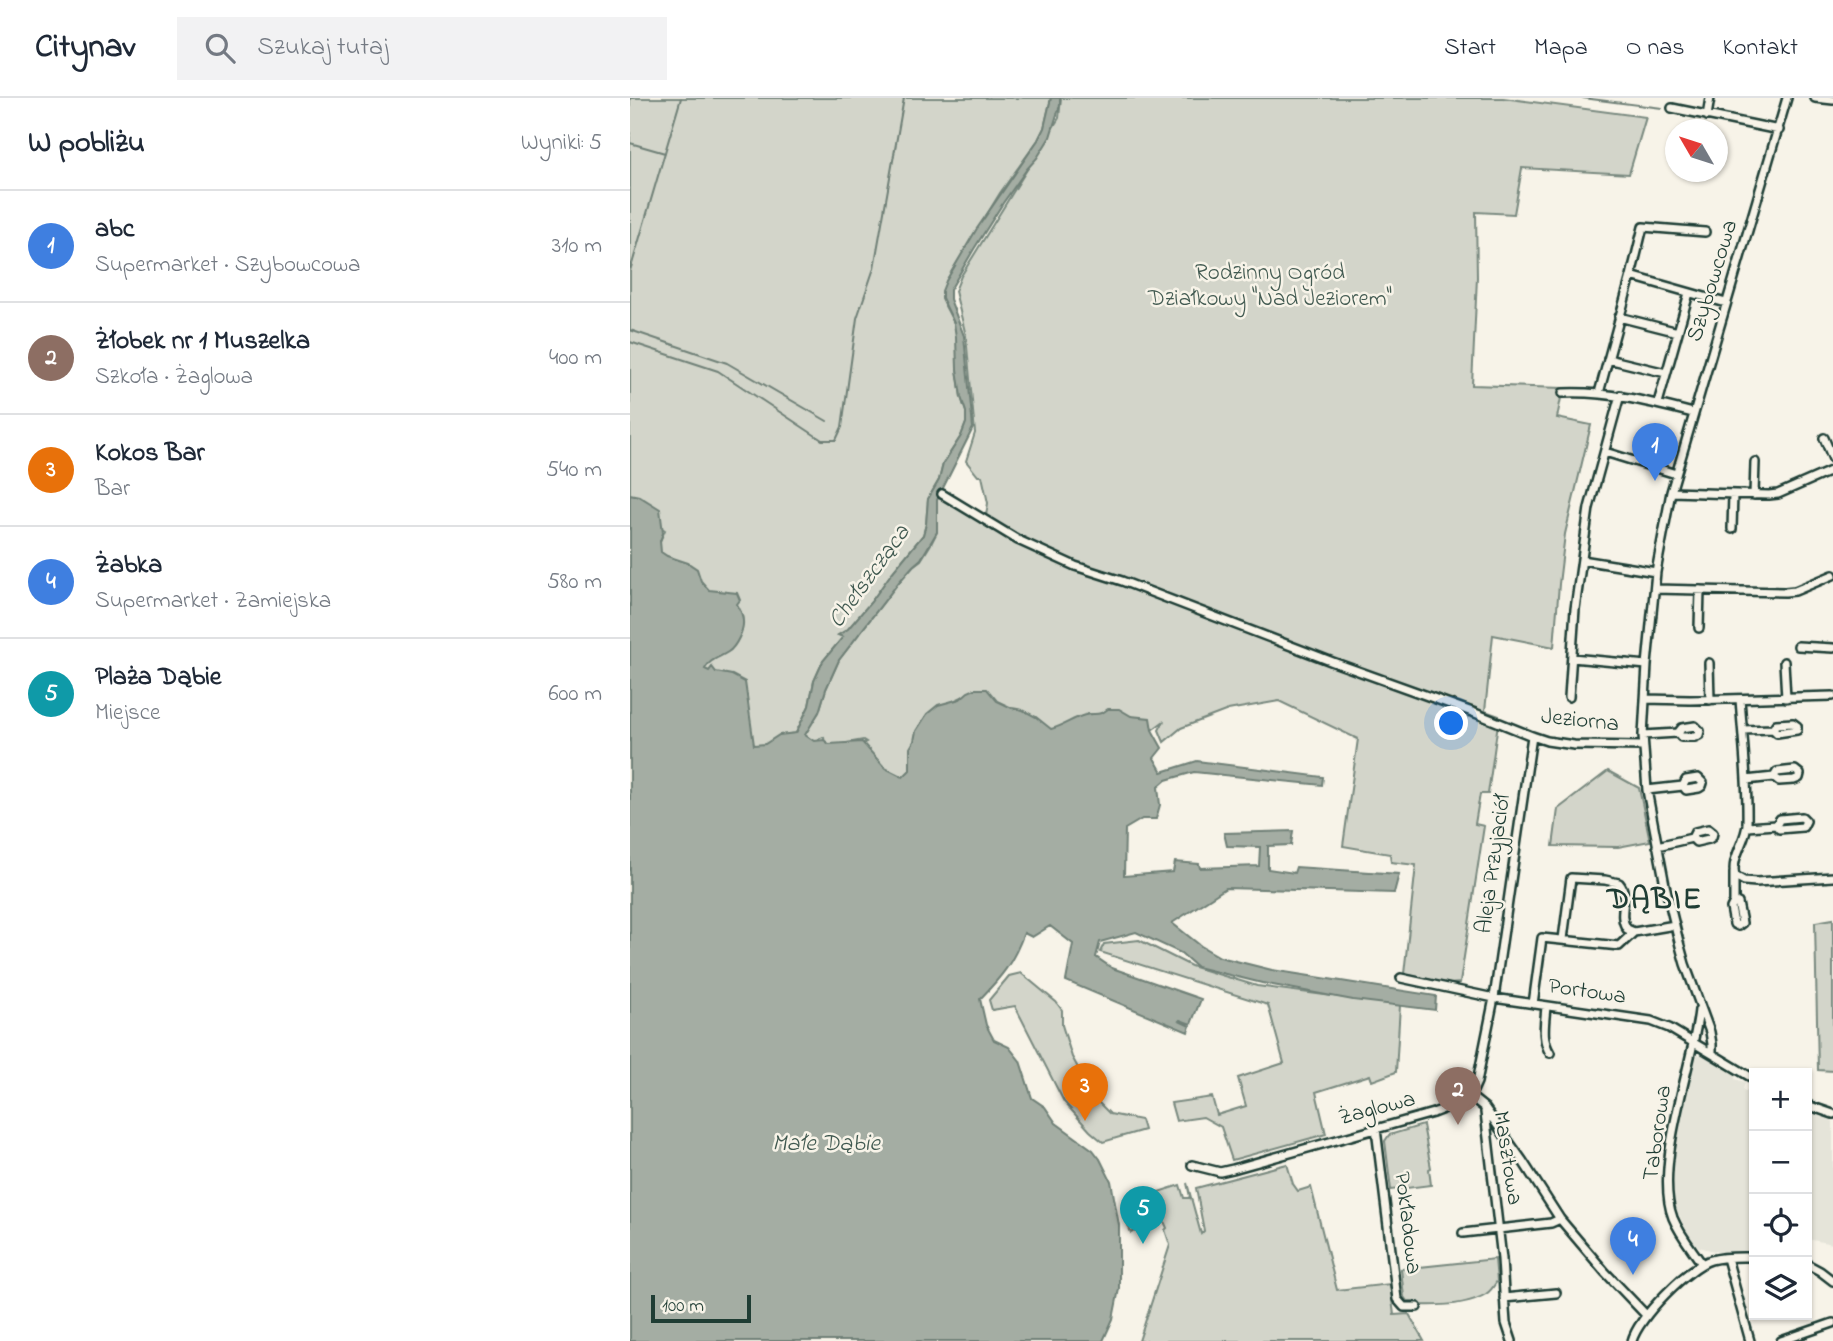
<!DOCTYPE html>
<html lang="pl">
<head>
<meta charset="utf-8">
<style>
	:root { --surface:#fff; --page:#f2f2f3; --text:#1f2937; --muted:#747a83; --line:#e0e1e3; --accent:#d1495b }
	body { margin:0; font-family:"Indie Flower",sans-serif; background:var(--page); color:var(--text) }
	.controls { position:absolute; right:21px; bottom:21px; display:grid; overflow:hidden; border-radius:0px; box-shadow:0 2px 5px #0004 }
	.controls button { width:63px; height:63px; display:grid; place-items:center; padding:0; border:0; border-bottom:2px solid var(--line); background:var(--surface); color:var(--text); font:35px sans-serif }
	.compass { position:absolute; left:1035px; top:21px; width:63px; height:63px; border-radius:50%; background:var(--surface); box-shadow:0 2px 5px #0004; rotate:309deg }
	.scale { position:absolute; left:21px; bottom:18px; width:100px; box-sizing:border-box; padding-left:7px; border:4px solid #1f3d34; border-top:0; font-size:19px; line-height:24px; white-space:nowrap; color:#1f3d34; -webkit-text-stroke:5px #f7f3e8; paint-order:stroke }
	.you { position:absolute; left:822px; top:626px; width:24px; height:24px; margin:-18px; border:5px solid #fff; border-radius:50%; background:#1a73e8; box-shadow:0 0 0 10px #1a73e833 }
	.badge { display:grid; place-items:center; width:46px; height:46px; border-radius:50%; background:var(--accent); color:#fff; font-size:23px; font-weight:700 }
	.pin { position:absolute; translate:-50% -58px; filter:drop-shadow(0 2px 4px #0008) }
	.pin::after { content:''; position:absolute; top:37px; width:24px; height:21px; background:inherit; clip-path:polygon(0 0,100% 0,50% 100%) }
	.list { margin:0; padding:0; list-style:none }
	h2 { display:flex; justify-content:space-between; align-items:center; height:91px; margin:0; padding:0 28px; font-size:30px }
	h2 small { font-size:23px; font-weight:400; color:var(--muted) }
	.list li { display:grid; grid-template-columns:46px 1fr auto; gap:21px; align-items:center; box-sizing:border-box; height:112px; padding:0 28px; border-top:2px solid var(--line) }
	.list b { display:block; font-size:26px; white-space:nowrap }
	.list p { margin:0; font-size:23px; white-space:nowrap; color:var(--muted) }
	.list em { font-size:23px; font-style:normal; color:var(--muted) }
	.icon { flex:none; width:38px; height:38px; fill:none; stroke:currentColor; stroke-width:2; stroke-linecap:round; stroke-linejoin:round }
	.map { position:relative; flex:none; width:1203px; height:1243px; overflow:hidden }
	header { display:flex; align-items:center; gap:42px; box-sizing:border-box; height:98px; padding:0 35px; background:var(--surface); border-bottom:2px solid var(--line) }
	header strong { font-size:33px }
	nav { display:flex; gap:38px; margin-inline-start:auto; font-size:24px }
	.search { width:490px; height:63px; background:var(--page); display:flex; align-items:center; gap:18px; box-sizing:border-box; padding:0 24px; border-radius:0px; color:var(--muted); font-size:26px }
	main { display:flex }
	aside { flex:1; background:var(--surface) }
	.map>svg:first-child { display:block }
	.built { fill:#e5e4d9 }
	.green { fill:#d3d5ca; stroke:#79897f; stroke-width:2 }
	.water { fill:#a4ada3; stroke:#6f8077; stroke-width:2 }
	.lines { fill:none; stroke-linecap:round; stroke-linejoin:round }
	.stream { stroke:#6f8077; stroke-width:2 }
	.minor-casing { stroke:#1f3d34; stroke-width:12 }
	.minor { stroke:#f7f3e8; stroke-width:7 }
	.labels { text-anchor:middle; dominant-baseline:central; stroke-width:5; stroke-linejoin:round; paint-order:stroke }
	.park-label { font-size:23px; fill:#435b52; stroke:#f7f3e8 }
	.street-label { font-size:23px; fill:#1f3d34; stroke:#f7f3e8 }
	.water-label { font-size:24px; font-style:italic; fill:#405950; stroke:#f7f3e8 }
	.district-label { font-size:30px; font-weight:bold; letter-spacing:2px; fill:#1f3d34; stroke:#f7f3e8 }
</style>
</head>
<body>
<header>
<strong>Citynav</strong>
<div class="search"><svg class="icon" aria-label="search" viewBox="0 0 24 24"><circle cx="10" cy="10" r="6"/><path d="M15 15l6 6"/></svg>Szukaj tutaj</div>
<nav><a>Start</a><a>Mapa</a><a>O nas</a><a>Kontakt</a></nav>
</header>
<main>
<aside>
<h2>W pobliżu<small>Wyniki: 5</small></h2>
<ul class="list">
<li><span class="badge" style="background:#3f7fe0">1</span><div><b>abc</b><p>Supermarket · Szybowcowa</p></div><em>310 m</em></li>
<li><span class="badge" style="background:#8d6e63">2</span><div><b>Żłobek nr 1 Muszelka</b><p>Szkoła · Żaglowa</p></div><em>400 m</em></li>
<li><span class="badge" style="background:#e8710a">3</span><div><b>Kokos Bar</b><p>Bar</p></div><em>540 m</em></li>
<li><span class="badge" style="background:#3f7fe0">4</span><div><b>Żabka</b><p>Supermarket · Zamiejska</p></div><em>580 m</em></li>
<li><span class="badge" style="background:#0f9aa8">5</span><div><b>Plaża Dąbie</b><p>Miejsce</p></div><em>600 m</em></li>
</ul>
</aside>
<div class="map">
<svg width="1203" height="1243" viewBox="0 0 1203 1243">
	<rect width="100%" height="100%" fill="#f7f3e8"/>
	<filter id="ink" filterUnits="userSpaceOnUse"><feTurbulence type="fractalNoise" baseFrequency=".0143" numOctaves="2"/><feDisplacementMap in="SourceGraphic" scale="14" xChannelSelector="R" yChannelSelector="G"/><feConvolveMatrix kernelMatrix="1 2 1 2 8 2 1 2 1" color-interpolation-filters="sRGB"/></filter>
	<g filter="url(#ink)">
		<path class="built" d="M1068,957h5l33,20 -1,4 10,3 -2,8 11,4v158h-36l-19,-5 -9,-9 -14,-29 -3,-24 2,-33 19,-93z
			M1177,1014l26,9v123l-26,-5z"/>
		<path class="green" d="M0,0h421l-7,30 -6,12 -38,53 -54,88 -1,25 9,17 3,14v32l4,28 5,15v11l-5,13 -18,28 -4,16 -11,19 -2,25 -3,11 -32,39 -20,28 -23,27 -9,6 4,2 -20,24 -9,20 -5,25 -13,27 -34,25 -52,-79 -61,-114 16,-35 -35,-23z
			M431,0h442l143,19 -17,57 -107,-6 -8,46 -38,-2 1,65 -5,108 91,3 -6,30 34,7 -26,109 -6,50 -5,63 -61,-12 -8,76 14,5 -11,78h-8l-5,30 9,2 -24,157 -10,1 -46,-10 12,-109 -25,-3 -1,-8 -47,-8 15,-107 -79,-38 -51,9 -47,18 -17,14 -5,-12 5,-9 -12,9 -50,-17 -5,2 -10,-1 -21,23 -100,-42 -15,7 -28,110 -61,-64 2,-5 2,-1 -3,-2 -38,7 -1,-10 -4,1 -7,12 -9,-15 15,-23 7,-23 13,-29 60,-78 14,-16 8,-6 10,-16 6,-12v-32l2,-5 46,27 3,-19 -6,-27h-4l-12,-15 9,-28 -9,-97 -11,-45 6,-15 98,-158z
			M978,673l31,17 11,53 -32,6 -65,-1 5,-37z
			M1203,821v152l-15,-1 -3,-148z
			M509,842l52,26 66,20 143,19 -4,67 -24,9 -2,-6 -54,17 10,42 -94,26 -11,-33 -18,-10 -27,4 -5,-18 41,-6 5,18 29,-9 -8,-28 46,-15 -16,-58 -168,-53 4,-8z
			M391,875l35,29 6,8v15l10,32 24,43 14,14 31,6 3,10 -41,12 -13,-11 -26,-29 -49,-96 -23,4 -3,-10 20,-24z
			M793,1027l8,43 -2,1 2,16 -40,5 -6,-49 4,-6z
			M657,1066l6,20 5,7 13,-4 26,103 53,-6 4,31 15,-1 15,27h-285l31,-96 -5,-15 2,-2 -15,-34 28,-9 4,13h4l2,-1 -3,-14 14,51 3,-3 -8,-43z
			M519,1103l8,21 -26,11 -8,-21z
			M865,1161l2,22c-3,5 -6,10 -11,13 -18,11 -50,12 -71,11l-1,-4h-7l-3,-4 -3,-28z"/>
		<path class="water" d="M421,0h9v7l-10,32 -13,21 -10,11 -24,34 -29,46 -24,41v9l14,37 9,92 -36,72v32l-16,27 -8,7 -14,16 -60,78 -13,29 -7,23 -14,23 9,6 10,-1 5,4 33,-2 23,26 18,9 7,-7v-22l4,-7 2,-10 11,-17 11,-9 22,-6 8,-7 7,-3h12l10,12 15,7 11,2 13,7 15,12c13,-3 22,-11 34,-14 10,-3 13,2 23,-6h11l12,7 19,2 2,12 10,18 -8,10 8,14 35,-11 126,16 -1,8 -128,-13 -28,8 -8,7 2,18 -4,14h-14l-17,10 -1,47 49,-4 2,-10 24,2 1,4 59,-2 1,-19 -33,-1 -3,-13 69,-2 -2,14 -23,1v23l26,4 2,-6 103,7 -5,19 -168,-5 -54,35 29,23 19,11 52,13 164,26 -1,14 -82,-10 -91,-17 -65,-16 -16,-14 -45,-21 -36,10 -4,15 16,11 89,31 -10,25 -11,-4 -1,1 11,5 -2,6 -122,-51 7,-37 -23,-18 -18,11 -8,-4c-11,30 -22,43 -44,66l6,26 8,15 15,7 11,14 12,37 13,9 11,16 37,27 7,9 11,22 8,44v64l-6,30 -10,22h-473v-847l9,2 21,13 3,24 -3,8 1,11 6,4 21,7 9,6 4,12 8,9 28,3 3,7 -3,4c3,6 6,10 6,17 1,9 -7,26 -15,31 -9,6 -18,7 -23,17l4,2 3,-4 4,5 16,3 13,7 9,63 11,-1 14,-9 17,-2 13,-27 5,-25 9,-20 20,-24 -5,-2 10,-6 23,-27 20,-28 32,-39 3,-11 2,-25 11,-19 4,-16 18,-28 5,-13v-11l-5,-15 -4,-28 -1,-32 -2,-14 -12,-25v-7l4,-10 30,-51 62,-90 6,-12z"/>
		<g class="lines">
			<path class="stream" d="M953,0l79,10
				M0,45l35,10
				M0,173l51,-173
				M0,232l97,33 100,58
				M0,244l88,29 104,69h14l6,-13 15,-109 17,-50 30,-170"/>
			<g class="minor-casing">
				<path id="minor" d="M1185,0l18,2
					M1042,10l107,22
					M1077,18l3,-18
					M1075,134l-62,-5 -12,49 95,27
					M989,219l59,15
					M978,261l58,14
					M933,295c46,-2 87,9 130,20
					M969,295l32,-117
					M1028,305l31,-110
					M1194,340l9,21
					M975,354l71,22
					M1041,394l98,3 9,-1 55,-24
					M312,396l76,46 57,26 47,15 211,81 142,51 57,23 15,5 27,4 69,1
					M1124,397l1,-33
					M1102,431l1,-35
					M952,462l74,12
					M1025,491l130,3 10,-1 38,-16
					M1069,530l1,-38
					M1168,548l35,2
					M942,560l75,7
					M1154,564l2,36
					M1079,565l1,37
					M939,599l6,-88 14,-101 31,-113
					M1015,601l45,1 143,-4
					M1110,601c3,42 8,84 7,125 -1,17 -17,35 -12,52l9,5 12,1 77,-5
					M1143,631l3,-5 17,-1 4,3
					M1113,632l30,-1 4,4 20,-3v-4
					M1013,637l35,-2 3,4h14l4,-2 1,-4 -5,-5 -13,2 -4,5
					M1116,682l28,-3 3,-5 18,-2 5,4 -1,4 -5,2 -15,1 -5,-4
					M1017,692l36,-4 3,4 13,-2 3,-2 1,-3 -5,-5 -12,2 -3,6
					M1117,729l29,-2 3,4 24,-2 3,-6 -4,-4 -22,2 -4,6
					M1027,748l35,-8 3,-6 13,-3 5,4 -1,4 -3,2 -13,3 -4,-4
					M1104,775v29l-3,6 3,16 4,2
					M1104,804l4,1 4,20 -4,3
					M933,841l8,-61 34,2 14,3c12,14 -3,30 8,46l7,3
					M771,880l93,20 157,23 18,7 85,51
					M903,906l9,-66 77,8 15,-14 41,-7
					M916,908c-1,16 -5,33 4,47
					M1069,912c-6,56 -46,156 -26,208 7,17 19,31 29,46
					M1082,955v-9l-2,-12 -25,-68 -5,-18 -15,-61 -18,-95 -4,-55 4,-70 9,-93 15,-80 116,-394
					M840,998l15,12 37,52 38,59 45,53 41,43
					M1177,1007l26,9
					M855,1014l17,147 3,50 1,14 6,18
					M746,1031l21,170 7,8h13
					M562,1067l28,7 13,-3 200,-56 31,-12 9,-10 4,-9 17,-84 38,-262
					M833,1135l88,-10 9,-4
					M1097,1160l23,83
					M1177,1166l13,7 13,10
					M874,1200l52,-5
					M1002,1243c6,-23 56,-74 79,-81 13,-4 29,-3 43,-3
					M1151,1243l52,-18"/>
			</g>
			<use href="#minor" class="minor"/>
		</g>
	</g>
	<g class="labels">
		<g class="park-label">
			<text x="640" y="175">Rodzinny Ogród<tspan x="640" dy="26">Działkowy "Nad Jeziorem"</tspan></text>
		</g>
		<g class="street-label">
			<text transform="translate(1083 183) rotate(-73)">Szybowcowa</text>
			<text transform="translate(950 623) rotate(6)">Jeziorna</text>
			<text transform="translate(864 766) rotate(-82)">Aleja Przyjaciół</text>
			<text transform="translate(957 894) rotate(8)">Portowa</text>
			<text transform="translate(747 1011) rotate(-15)">Żaglowa</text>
			<text transform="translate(1028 1035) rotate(-82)">Taborowa</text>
			<text transform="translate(877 1060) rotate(81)">Masztowa</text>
			<text transform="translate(777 1125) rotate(83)">Pokładowa</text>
		</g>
		<g class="water-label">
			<text transform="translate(240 479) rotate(-54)">Chełszcząca</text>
			<text x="196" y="1046">Małe Dąbie</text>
		</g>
		<g class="district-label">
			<text x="1025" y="803">DĄBIE</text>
		</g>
	</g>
</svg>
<div class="controls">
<button>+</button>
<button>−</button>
<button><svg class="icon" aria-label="locate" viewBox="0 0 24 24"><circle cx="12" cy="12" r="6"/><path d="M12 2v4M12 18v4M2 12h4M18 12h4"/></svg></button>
<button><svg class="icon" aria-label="layers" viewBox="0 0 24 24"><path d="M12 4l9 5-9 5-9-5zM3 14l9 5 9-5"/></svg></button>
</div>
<svg class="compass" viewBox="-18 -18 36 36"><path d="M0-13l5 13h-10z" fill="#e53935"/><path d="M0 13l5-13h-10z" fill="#747a83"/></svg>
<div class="scale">100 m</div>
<div class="you"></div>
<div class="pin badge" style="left:1025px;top:383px;background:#3f7fe0">1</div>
<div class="pin badge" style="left:828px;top:1027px;background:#8d6e63">2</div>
<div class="pin badge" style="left:455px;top:1023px;background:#e8710a">3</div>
<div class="pin badge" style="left:1003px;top:1177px;background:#3f7fe0">4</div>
<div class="pin badge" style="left:513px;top:1146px;background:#0f9aa8">5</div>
</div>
</main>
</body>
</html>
